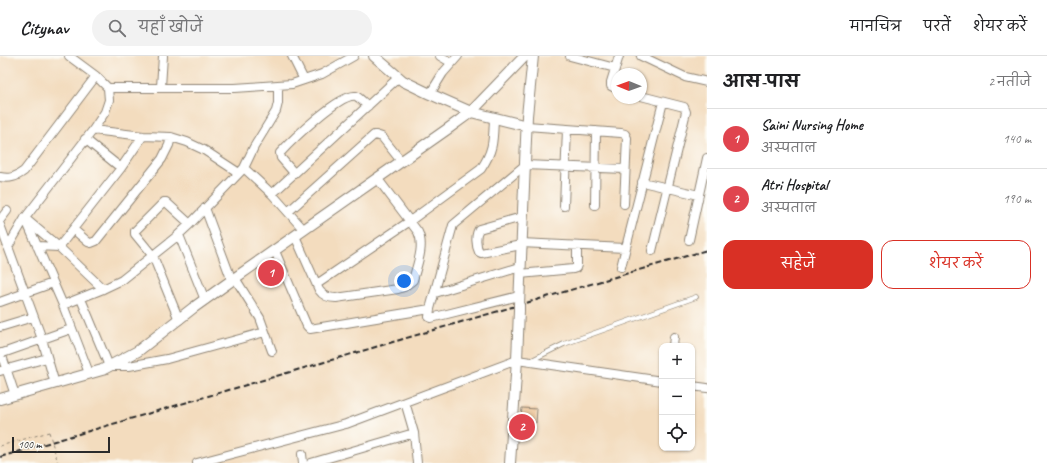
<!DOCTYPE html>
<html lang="hi">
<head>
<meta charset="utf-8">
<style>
	:root { --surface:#fff; --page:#f2f2f2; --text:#202124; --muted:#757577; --line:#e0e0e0; --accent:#d93025 }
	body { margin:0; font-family:Caveat,"Playpen Sans Deva",sans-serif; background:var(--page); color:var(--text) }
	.controls { position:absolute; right:12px; bottom:12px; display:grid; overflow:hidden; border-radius:8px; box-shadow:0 1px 3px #0004 }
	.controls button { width:36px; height:36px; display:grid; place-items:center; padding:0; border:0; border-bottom:1px solid var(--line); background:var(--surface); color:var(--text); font:20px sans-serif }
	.compass { position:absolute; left:611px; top:12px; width:36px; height:36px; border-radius:50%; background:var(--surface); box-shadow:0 1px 3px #0004; rotate:271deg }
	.scale { position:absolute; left:12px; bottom:10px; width:98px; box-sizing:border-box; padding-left:4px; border:2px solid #2b2b2b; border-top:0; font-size:11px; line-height:14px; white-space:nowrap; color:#2b2b2b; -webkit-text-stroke:3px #fdfcf7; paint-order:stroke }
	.you { position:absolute; left:404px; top:225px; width:14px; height:14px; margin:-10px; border:3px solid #fff; border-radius:50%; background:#1a73e8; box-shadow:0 0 0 6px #1a73e833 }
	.badge { display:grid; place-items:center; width:26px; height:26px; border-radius:50%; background:var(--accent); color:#fff; font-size:13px; font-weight:700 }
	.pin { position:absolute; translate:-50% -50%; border:2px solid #fff; box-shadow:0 1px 4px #0006 }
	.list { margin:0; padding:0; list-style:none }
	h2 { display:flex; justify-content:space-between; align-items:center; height:52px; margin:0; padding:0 16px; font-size:17px }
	h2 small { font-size:13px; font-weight:400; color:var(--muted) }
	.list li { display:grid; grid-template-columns:26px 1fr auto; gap:12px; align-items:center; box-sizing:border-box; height:60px; padding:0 16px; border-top:1px solid var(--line) }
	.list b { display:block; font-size:15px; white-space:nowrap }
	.list p { margin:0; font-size:13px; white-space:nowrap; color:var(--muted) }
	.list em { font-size:13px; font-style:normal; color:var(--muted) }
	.actions { display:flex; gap:8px; padding:12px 16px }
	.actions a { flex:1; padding:9px 0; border:1px solid var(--accent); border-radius:12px; text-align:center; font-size:14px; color:var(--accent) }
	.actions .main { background:var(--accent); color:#fff }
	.icon { flex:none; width:22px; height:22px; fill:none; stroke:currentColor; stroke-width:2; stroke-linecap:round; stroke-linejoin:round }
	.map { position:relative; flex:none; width:707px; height:407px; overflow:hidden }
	header { display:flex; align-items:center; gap:24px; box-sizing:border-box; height:56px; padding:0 20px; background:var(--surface); border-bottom:1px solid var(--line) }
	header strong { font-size:19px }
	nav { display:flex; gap:22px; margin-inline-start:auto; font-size:14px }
	.search { width:280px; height:36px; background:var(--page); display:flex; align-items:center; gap:10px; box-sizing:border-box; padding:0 14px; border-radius:22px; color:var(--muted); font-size:15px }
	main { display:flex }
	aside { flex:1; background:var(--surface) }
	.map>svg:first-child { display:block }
	.building { fill:#e7b681 }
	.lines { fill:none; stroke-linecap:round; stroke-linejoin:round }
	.service-casing { stroke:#8f8474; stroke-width:5.5 }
	.minor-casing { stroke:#8f8474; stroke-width:10 }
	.tertiary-casing { stroke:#8f8474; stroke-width:12 }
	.path { stroke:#8f8474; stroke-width:1; stroke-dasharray:3 3; stroke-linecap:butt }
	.service { stroke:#fff; stroke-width:4 }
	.minor { stroke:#fff; stroke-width:8 }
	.tertiary { stroke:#fff; stroke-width:10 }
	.rail { stroke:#2b2b2b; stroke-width:2; stroke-dasharray:6 3; stroke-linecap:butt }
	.tertiary-bridge-casing { stroke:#8f8474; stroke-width:12; stroke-linecap:butt }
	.path-bridge { stroke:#8f8474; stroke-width:1; stroke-dasharray:3 3; stroke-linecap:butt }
	.tertiary-bridge { stroke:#fff; stroke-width:10 }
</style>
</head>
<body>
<header>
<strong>Citynav</strong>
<div class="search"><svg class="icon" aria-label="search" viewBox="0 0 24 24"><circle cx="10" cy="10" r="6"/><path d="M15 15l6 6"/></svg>यहाँ खोजें</div>
<nav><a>मानचित्र</a><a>परतें</a><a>शेयर करें</a></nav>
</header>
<main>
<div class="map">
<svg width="707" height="407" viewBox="0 0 707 407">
	<rect width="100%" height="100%" fill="#fdfcf7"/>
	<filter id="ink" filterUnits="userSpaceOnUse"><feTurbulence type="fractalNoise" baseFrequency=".025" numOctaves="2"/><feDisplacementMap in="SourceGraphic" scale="8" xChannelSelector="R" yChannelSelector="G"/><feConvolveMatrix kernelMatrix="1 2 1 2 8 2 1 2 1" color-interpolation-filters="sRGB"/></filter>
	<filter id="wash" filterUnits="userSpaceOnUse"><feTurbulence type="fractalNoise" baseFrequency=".012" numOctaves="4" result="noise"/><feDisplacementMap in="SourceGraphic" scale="16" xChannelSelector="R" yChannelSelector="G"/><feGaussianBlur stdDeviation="0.9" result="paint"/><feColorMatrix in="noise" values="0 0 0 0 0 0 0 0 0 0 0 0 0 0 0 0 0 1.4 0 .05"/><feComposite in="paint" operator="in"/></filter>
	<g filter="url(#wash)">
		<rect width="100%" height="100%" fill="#f3dcbe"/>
		<g id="blocks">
			<path class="building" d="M268,207l11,15 -8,6 -11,-15z
				M522,352l15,1 -1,14 -10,-1 -1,14 -6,-1z"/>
		</g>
	</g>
	<g filter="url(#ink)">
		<use href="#blocks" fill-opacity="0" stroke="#8f8474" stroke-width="1"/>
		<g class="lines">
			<g class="service-casing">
				<path id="service" d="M530,305l34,-17 132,-47"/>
			</g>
			<g class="minor-casing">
				<path id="minor" d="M69,0l27,20 12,12h127l57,-4 30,-10 32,-18
					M292,0l12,24
					M440,0l12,7
					M570,0l45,12
					M641,0l44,21 22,5
					M161,31l2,-31
					M617,33l-6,-3v-4l8,-26
					M430,38l13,-21 15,-17
					M641,40l43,11 2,5 -34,139
					M527,70l94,7 4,1 2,4 -3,66
					M93,74l50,6 28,1 16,5 17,8 35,23
					M85,83l36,29
					M244,112l28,26 32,36
					M294,117l-13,-15 -1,-5c11,-12 60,-60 76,-57 4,2 8,7 12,10
					M0,121c10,2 16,0 24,-6l72,-95
					M642,126l57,13
					M272,138l127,-117
					M595,149l1,-74
					M564,150l3,-77
					M205,152l27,73
					M288,156l86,-77h2l6,2 19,24
					M25,162l38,87 26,68
					M0,164l7,-9
					M27,164l32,27 44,42
					M0,169l42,114 13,45
					M73,173l15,13 3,1 5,-2 66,-82 7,-14 2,-8
					M179,179l26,65
					M295,180l24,54c4,6 9,8 17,8l62,-9 6,-2 9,-7c4,-15 12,-34 5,-48l-41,-54
					M689,184l18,-82
					M521,187l104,5
					M521,189l-40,8 -2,-1c-3,-6 -4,-17 0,-23l43,-12
					M37,190l22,1 62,-79 22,-32
					M8,191l17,-29 68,-88 12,-18 4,-12 -1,-12
					M275,195l32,75 3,3 120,-20 23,-84 72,-60 100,4
					M621,211l42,-165
					M520,218l53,-5 3,-1 1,-3v-19
					M235,222l25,40 12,33
					M317,228l93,-63 71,-52c13,-19 12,-29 13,-51
					M435,237l85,-26
					M81,243l28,67h20l38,-7 98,-27
					M0,246l53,-19
					M63,249l40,-16 19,-9 54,-43 14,-13 54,-56 10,-21 22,-36 2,-8v-17
					M430,253l-1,8 2,1 88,-22
					M179,264l-26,-64 -18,-22v-3l29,-29h2l24,22
					M0,271l33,-10
					M673,290l1,-9
					M1,297l14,42
					M0,298l71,-25
					M0,315l47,-13
					M692,330l15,2
					M405,346l9,31 3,30
					M302,398l1,9
					M197,407l149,-39 171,-64 145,21
					M311,407l103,-30"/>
			</g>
			<g class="tertiary-casing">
				<path id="tertiary" d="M374,0l29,25 27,13 41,18 56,14
					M519,249l8,-189 6,-60
					M0,343l102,-29 36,-19 55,-43 42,-30 214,-150 22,-16 54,-56
					M510,407l7,-103 2,-50"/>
			</g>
			<path class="path" d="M0,390l49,-14"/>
			<use href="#service" class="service"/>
			<use href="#minor" class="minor"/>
			<use href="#tertiary" class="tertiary"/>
			<path class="rail" d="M0,401l707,-207"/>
			<g class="tertiary-bridge-casing">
				<path id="tertiary-bridge" d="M519,254v-5"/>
			</g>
			<path class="path-bridge" d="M49,376l9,31"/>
			<use href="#tertiary-bridge" class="tertiary-bridge"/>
		</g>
	</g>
</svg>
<div class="controls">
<button>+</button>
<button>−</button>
<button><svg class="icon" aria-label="locate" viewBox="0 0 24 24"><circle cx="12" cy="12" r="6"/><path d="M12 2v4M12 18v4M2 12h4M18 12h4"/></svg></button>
</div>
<svg class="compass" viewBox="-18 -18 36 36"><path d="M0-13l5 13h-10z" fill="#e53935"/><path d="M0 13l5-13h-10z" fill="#757577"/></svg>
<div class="scale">100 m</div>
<div class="you"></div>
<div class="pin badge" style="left:271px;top:217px;background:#e0444e">1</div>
<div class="pin badge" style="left:522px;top:371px;background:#e0444e">2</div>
</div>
<aside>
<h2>आस-पास<small>2 नतीजे</small></h2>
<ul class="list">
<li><span class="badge" style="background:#e0444e">1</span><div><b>Saini Nursing Home</b><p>अस्पताल</p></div><em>140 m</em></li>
<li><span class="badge" style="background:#e0444e">2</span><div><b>Atri Hospital</b><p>अस्पताल</p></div><em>190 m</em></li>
</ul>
<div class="actions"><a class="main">सहेजें</a><a>शेयर करें</a></div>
</aside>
</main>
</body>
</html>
